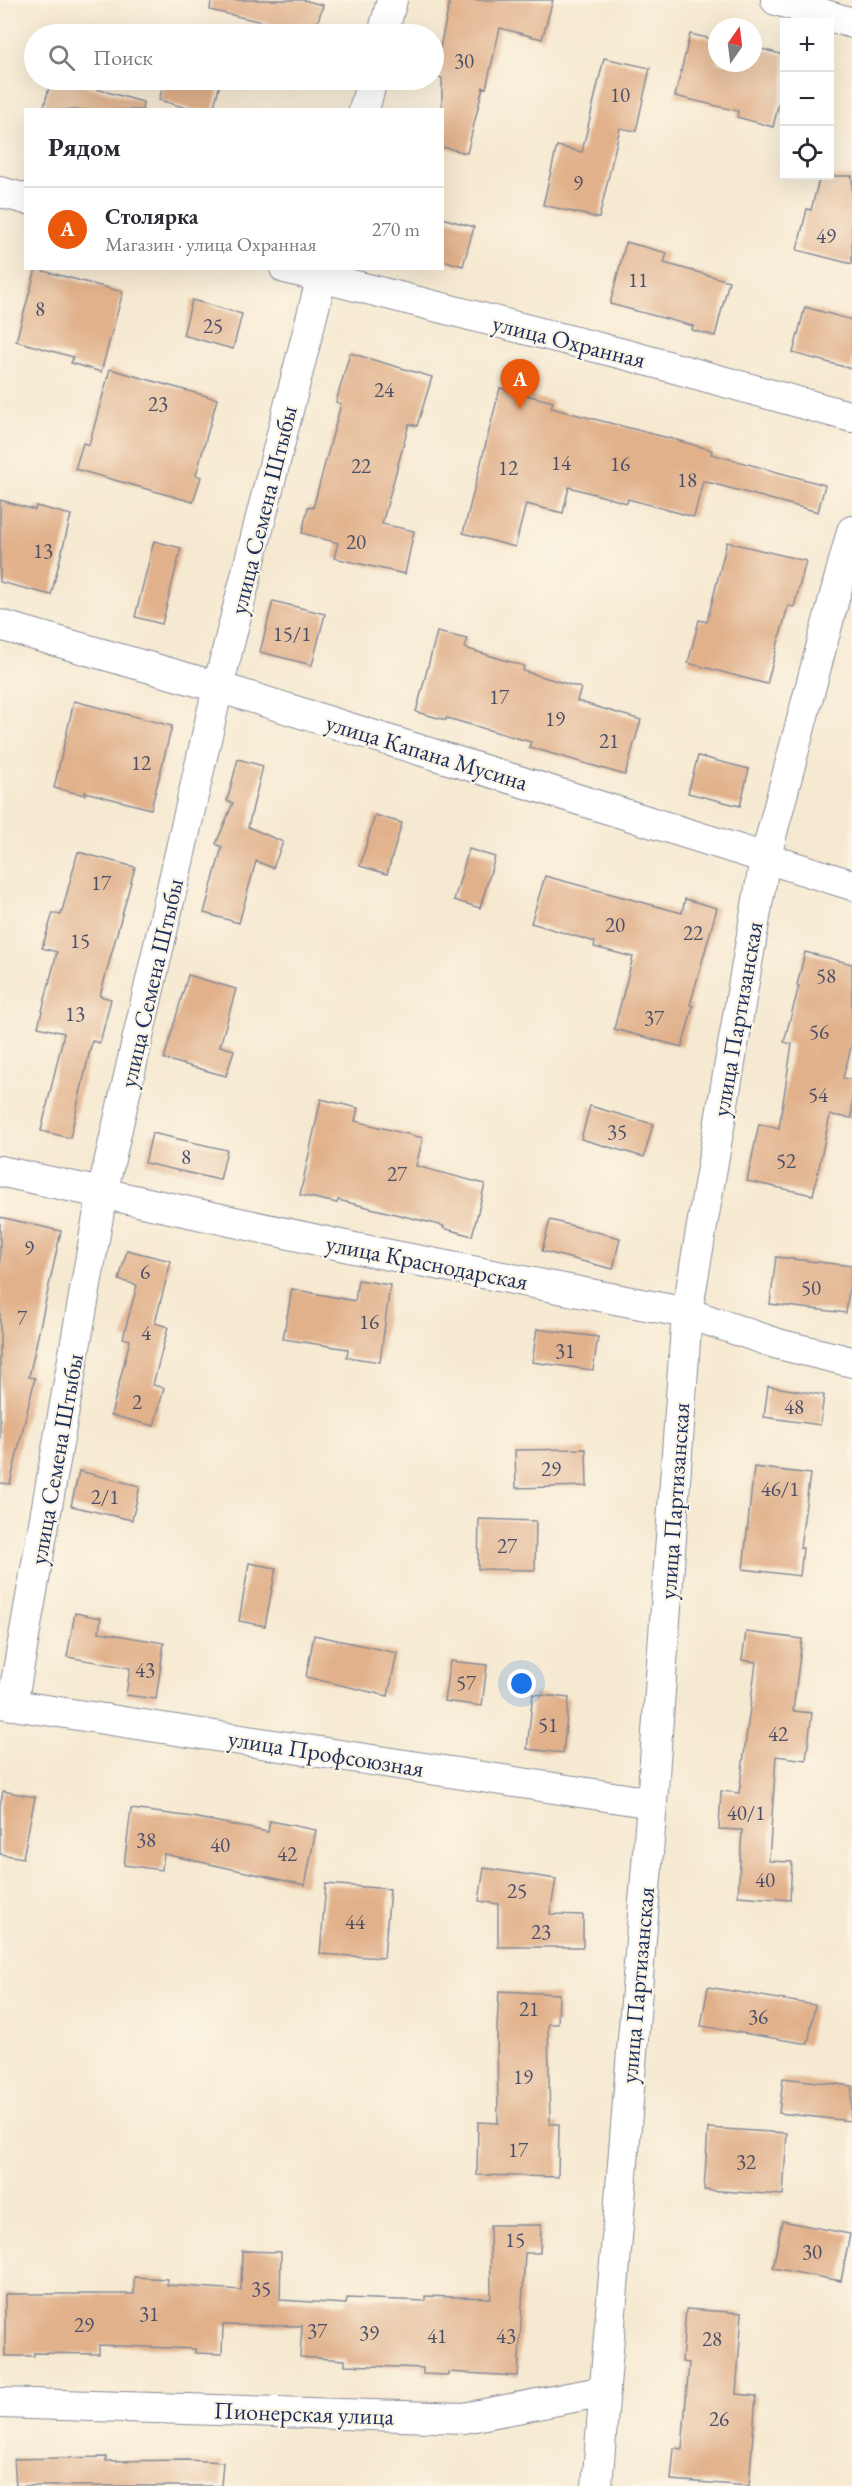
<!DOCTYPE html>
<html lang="ru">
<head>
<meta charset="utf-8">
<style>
	:root { --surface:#fff; --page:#f2f2f3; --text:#2b2b33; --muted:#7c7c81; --line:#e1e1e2; --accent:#ea580c }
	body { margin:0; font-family:"EB Garamond",serif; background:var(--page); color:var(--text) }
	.controls { position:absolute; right:18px; top:18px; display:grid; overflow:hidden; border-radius:0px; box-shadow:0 6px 24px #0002 }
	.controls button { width:54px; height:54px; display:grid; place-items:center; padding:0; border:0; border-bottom:2px solid var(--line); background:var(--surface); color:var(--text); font:30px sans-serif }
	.compass { position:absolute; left:708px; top:18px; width:54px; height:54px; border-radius:50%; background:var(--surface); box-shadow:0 6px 24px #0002; rotate:14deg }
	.you { position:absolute; left:522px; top:1684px; width:21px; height:21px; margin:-15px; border:4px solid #fff; border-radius:50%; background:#1a73e8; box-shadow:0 0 0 9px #1a73e833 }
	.badge { display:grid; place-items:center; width:39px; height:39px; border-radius:50%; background:var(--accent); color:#fff; font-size:20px; font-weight:700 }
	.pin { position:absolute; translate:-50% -50px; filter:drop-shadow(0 2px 3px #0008) }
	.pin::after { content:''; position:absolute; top:32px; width:21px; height:18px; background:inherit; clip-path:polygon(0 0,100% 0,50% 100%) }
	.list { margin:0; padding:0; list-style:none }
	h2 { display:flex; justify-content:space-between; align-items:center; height:78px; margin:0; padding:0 24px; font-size:26px }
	h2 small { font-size:20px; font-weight:400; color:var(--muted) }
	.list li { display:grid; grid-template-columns:39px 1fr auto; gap:18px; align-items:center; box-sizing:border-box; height:84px; padding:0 24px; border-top:2px solid var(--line) }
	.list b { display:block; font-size:22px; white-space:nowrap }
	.list p { margin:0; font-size:20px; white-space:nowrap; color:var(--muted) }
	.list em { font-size:20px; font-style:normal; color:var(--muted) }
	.icon { flex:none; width:33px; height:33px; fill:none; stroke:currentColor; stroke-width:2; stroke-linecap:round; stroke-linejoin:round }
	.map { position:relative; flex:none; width:852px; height:2486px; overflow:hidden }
	.search { position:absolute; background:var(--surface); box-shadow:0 6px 24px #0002; left:24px; top:24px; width:420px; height:66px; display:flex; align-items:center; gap:15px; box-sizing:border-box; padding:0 21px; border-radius:33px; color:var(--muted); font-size:22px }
	.panel { position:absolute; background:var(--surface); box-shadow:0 6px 24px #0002; left:24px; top:108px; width:420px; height:162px; border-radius:0px }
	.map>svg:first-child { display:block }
	.building { fill:#e1b18b }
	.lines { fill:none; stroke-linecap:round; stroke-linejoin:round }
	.minor-casing { stroke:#888c98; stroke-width:32 }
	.minor { stroke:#fff; stroke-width:30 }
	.labels { text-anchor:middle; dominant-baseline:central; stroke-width:4.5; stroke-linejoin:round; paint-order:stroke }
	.number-label { font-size:21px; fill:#4c5069 }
	.street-label { font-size:24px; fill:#1b2f5e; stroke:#fcf5e5 }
</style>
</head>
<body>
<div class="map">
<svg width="852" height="2486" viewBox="0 0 852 2486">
	<rect width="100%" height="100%" fill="#fcf5e5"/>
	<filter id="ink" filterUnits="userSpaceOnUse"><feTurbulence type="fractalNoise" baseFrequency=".0167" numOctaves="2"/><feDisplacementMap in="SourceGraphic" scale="12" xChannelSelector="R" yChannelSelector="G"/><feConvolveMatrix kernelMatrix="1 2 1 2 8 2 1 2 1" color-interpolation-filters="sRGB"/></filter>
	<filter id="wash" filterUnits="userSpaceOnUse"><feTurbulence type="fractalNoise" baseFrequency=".008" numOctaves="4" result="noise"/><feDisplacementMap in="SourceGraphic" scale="24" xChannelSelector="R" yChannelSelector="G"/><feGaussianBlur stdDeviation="1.35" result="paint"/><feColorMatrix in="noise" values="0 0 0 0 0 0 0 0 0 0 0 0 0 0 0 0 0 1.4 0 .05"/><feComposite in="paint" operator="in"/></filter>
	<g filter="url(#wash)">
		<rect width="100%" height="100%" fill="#f6e9d1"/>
		<g id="blocks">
			<path class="building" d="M211,0h92l20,5 -9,29 -104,-24z
				M450,0h103l-11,39 -42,-11 -14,60 -3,-1 -16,66 -25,-6v-69l-8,-2z
				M690,34l27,6v23h36v-14l2,-2 29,8v27l-11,45 -36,-10 1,-6 -63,-15z
				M604,58l46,10 -14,63 -16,-3 -21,90 -56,-13 14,-59 25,6z
				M51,80h32l-1,5 61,17 -1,8h-99z
				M165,80h56l-8,30h-20l-34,-10z
				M820,176h32v88l-55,-14 10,-41 4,1z
				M442,218l32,9 -11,39 -21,-6z
				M626,242l41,11 -3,10 65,18 -14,55 -23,-6 1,-4 -83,-22z
				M36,269l87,23 -22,80 -30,-9 2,-6 -57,-16z
				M192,300l50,14 -9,35 -50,-14z
				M805,307l47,13v49l-59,-16z
				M350,353l82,24 -15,49 -8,-2 -27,100 32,7 -9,43 -71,-16 4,-15 -36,-10 6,-26 5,1 28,-104 -5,-2z
				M110,369l107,30 -21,76 5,2 -8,25 -118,-33 8,-26 6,2z
				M500,388l53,14 -2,6 129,33 32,9 -1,4 114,31 -7,27 -115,-31 -9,36 -66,-18 -1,4 -58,-16 -6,26 -37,-9 -11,43 -52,-14z
				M0,500l35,10 1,-4 35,9 -20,80 -51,-13z
				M154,541l27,7 -19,76 -27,-7z
				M727,542l79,19 -12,46 -6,-1 -21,78 -79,-21 11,-43 8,2z
				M273,601l52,13 -13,51 -52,-13z
				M437,632l30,7 -2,9 59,18 -1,5 58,17 -4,13 64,19 -16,55 -96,-28 2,-5 -84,-24 -1,2 -30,-8z
				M74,701l98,25 -21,83 -66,-17v3l-31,-7z
				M698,756l51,13 -9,37 -52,-13z
				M238,759l25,7 -15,61 35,15 -10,26 -17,-7 -17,62 -35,-10 18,-66 -6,-3 17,-41 -6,-2z
				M375,815l27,8 -15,51 -27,-8z
				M469,849l26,8 -15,51 -26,-8z
				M78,852l57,15 -35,129 11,3 -11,44 -8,-2 -22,97 -29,-7 23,-98 -26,-6 19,-75 -15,-4 11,-35 8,2z
				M545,876l137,37 3,-14 32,9 -27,97 3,1 -11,41 -68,-18 19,-72 -39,-10 1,-5 -64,-19z
				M805,952l47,12v80l-9,34 9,2v38l-22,-3 -17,80 -66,-14 12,-57 20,4 13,-84 -8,-2 15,-56 -2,-1z
				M188,975l48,14 -16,57 14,4 -8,26 -62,-17z
				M321,1099l37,9 -3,13 68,17 -7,28 69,18 -13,52 -29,-8 1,-2 -106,-26 -1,3 -37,-8z
				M590,1106l63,18 -9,33 -63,-18z
				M152,1133l75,17 -7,30 -75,-17z
				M0,1217l61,14 -32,146 6,1 -25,106 -10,-1z
				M550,1220l70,18 -7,31 -71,-18z
				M127,1250l44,11 -16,62 13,4 -15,58 11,3 -10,38 -43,-11 19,-75 -7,-2 14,-53 -18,-5z
				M776,1257l76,9 -6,47 -76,-9z
				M358,1280l32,5 -10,77 -33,-5 1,-8 -65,-10 9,-50 63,12z
				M537,1329l61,8 -5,33 -61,-8z
				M768,1386l56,9 -4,30 -56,-8z
				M586,1449l1,37 -71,2 -1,-38z
				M754,1467l56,7 -10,74h3l-3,28 -57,-7z
				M79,1471l61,15 -8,34 -61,-14z
				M479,1519l57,2 -1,49 -57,-1z
				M249,1563l27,5 -11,58 -26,-5z
				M75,1613l26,5 -2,14 65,11 -8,56 -30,-4 4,-27 -63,-11z
				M746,1632l56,7 -9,72 19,2 -6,47 -30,-4 -7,105 23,1 -2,38 -52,-4 4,-66 -23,-1 2,-38 18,2 17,-131 -14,-2z
				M314,1635l83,18 -9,43 -82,-19z
				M450,1661l37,4 -5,41 -38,-5z
				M533,1694l36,4 -6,55 -36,-4z
				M3,1791l32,6 -12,61 -23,-4v-48z
				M131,1809l62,8 75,15 2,-11 46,9 -11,55 -141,-31 -2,16 -38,-5z
				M484,1868l72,11 -6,35 33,1v32h-85v-43l-19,-3z
				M326,1884l64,5 -6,69 -64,-4z
				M708,1987l107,18 -7,39 -107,-18z
				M499,1991l60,3 -1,30h-10l2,100h9l-1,53 -81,-2 1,-53 20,1 -1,-96z
				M783,2078l69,8 -2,35 -71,-8z
				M708,2128l79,5 -4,62 -79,-5z
				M782,2221l68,13 -9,47 -68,-13z
				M490,2225h51l-1,28h-15l-7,123 -70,-4v3l-25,-1v-6l-78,-3v-5l-45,-3 2,-31 -79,-1 -1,29 -27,-1v-4l-96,-4v9l-65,-1v3h-29v-62h129v-17l33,2v6l74,5 1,-39 39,1 -1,48 66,4 1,-6 78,3v-5l66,2z
				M686,2309l56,4 -6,81 20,2 -7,90 -78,-6 3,-32 8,1 7,-86 -7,-1z
				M106,2457v4l82,-1 35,2 -2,24h-205l-2,-27z"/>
		</g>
	</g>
	<g filter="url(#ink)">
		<use href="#blocks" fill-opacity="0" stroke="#888c98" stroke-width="1.5"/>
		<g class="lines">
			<g class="minor-casing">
				<path id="minor" d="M776,0l76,23
					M383,34l9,-34
					M364,110l8,-30
					M0,192l26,7
					M285,268l346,88 221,61
					M0,625l218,62 634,198
					M0,1171l354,77 333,65 91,31 74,18
					M0,1703l652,100
					M12,1705l90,-511 116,-507 106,-419
					M0,2403l464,15 141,-27
					M597,2486l55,-683 35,-490 78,-454 87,-328"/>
			</g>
			<use href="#minor" class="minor"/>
		</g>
	</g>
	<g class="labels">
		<g class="number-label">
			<text x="464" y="60">30</text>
			<text x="620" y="94">10</text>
			<text x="578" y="182">9</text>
			<text x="826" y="235">49</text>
			<text x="638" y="279">11</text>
			<text x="40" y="308">8</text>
			<text x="213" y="325">25</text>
			<text x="384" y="389">24</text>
			<text x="158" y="403">23</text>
			<text x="561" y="462">14</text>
			<text x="620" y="463">16</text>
			<text x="361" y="465">22</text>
			<text x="508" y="467">12</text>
			<text x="687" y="479">18</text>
			<text x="356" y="541">20</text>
			<text x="43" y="550">13</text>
			<text x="292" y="633">15/1</text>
			<text x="499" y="696">17</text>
			<text x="555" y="718">19</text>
			<text x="609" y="740">21</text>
			<text x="141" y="762">12</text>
			<text x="101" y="882">17</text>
			<text x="615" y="924">20</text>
			<text x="693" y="932">22</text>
			<text x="80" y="940">15</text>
			<text x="826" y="975">58</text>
			<text x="75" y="1013">13</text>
			<text x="654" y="1017">37</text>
			<text x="819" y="1031">56</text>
			<text x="818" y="1094">54</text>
			<text x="617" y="1131">35</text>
			<text x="186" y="1156">8</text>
			<text x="786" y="1160">52</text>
			<text x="397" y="1173">27</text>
			<text x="29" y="1247">9</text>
			<text x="145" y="1271">6</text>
			<text x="811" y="1287">50</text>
			<text x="22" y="1317">7</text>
			<text x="369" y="1321">16</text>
			<text x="146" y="1332">4</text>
			<text x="565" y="1350">31</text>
			<text x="137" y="1401">2</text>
			<text x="794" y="1406">48</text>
			<text x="551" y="1468">29</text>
			<text x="780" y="1488">46/1</text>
			<text x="105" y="1496">2/1</text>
			<text x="507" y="1545">27</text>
			<text x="145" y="1669">43</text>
			<text x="466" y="1682">57</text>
			<text x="548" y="1724">51</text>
			<text x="778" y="1733">42</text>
			<text x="746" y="1812">40/1</text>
			<text x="146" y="1839">38</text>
			<text x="220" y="1844">40</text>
			<text x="287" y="1853">42</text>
			<text x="765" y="1879">40</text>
			<text x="517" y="1890">25</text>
			<text x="355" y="1921">44</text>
			<text x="541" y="1931">23</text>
			<text x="529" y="2008">21</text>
			<text x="758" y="2016">36</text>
			<text x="523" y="2076">19</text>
			<text x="518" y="2149">17</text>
			<text x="746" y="2161">32</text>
			<text x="515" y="2239">15</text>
			<text x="812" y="2251">30</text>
			<text x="261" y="2288">35</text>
			<text x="149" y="2313">31</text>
			<text x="84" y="2324">29</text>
			<text x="317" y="2330">37</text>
			<text x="369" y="2332">39</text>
			<text x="437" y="2335">41</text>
			<text x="506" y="2335">43</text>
			<text x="712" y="2338">28</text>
			<text x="719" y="2418">26</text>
		</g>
		<g class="street-label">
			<text transform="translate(569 341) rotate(14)">улица Охранная</text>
			<text transform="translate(263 510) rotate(-76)">улица Семена Штыбы</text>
			<text transform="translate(427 752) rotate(17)">улица Капана Мусина</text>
			<text transform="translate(151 983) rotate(-77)">улица Семена Штыбы</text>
			<text transform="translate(737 1019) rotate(-80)">улица Партизанская</text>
			<text transform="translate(427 1262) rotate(11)">улица Краснодарская</text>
			<text transform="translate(56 1459) rotate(-80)">улица Семена Штыбы</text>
			<text transform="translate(674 1501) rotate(-86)">улица Партизанская</text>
			<text transform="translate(326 1753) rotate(9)">улица Профсоюзная</text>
			<text transform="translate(637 1985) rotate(-85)">улица Партизанская</text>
			<text transform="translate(304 2413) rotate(2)">Пионерская улица</text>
		</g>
	</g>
</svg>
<div class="controls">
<button>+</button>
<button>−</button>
<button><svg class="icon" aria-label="locate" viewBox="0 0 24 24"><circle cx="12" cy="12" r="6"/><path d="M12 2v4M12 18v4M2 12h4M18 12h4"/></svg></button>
</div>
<svg class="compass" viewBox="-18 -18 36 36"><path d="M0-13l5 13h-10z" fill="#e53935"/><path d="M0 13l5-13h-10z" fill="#7c7c81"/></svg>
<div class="you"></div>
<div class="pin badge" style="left:520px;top:409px">A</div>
<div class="search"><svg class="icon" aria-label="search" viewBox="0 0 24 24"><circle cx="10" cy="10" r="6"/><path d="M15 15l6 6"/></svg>Поиск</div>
<section class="panel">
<h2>Рядом<small></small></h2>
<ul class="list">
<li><span class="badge">A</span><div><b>Столярка</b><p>Магазин · улица Охранная</p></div><em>270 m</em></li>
</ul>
</section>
</div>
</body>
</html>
